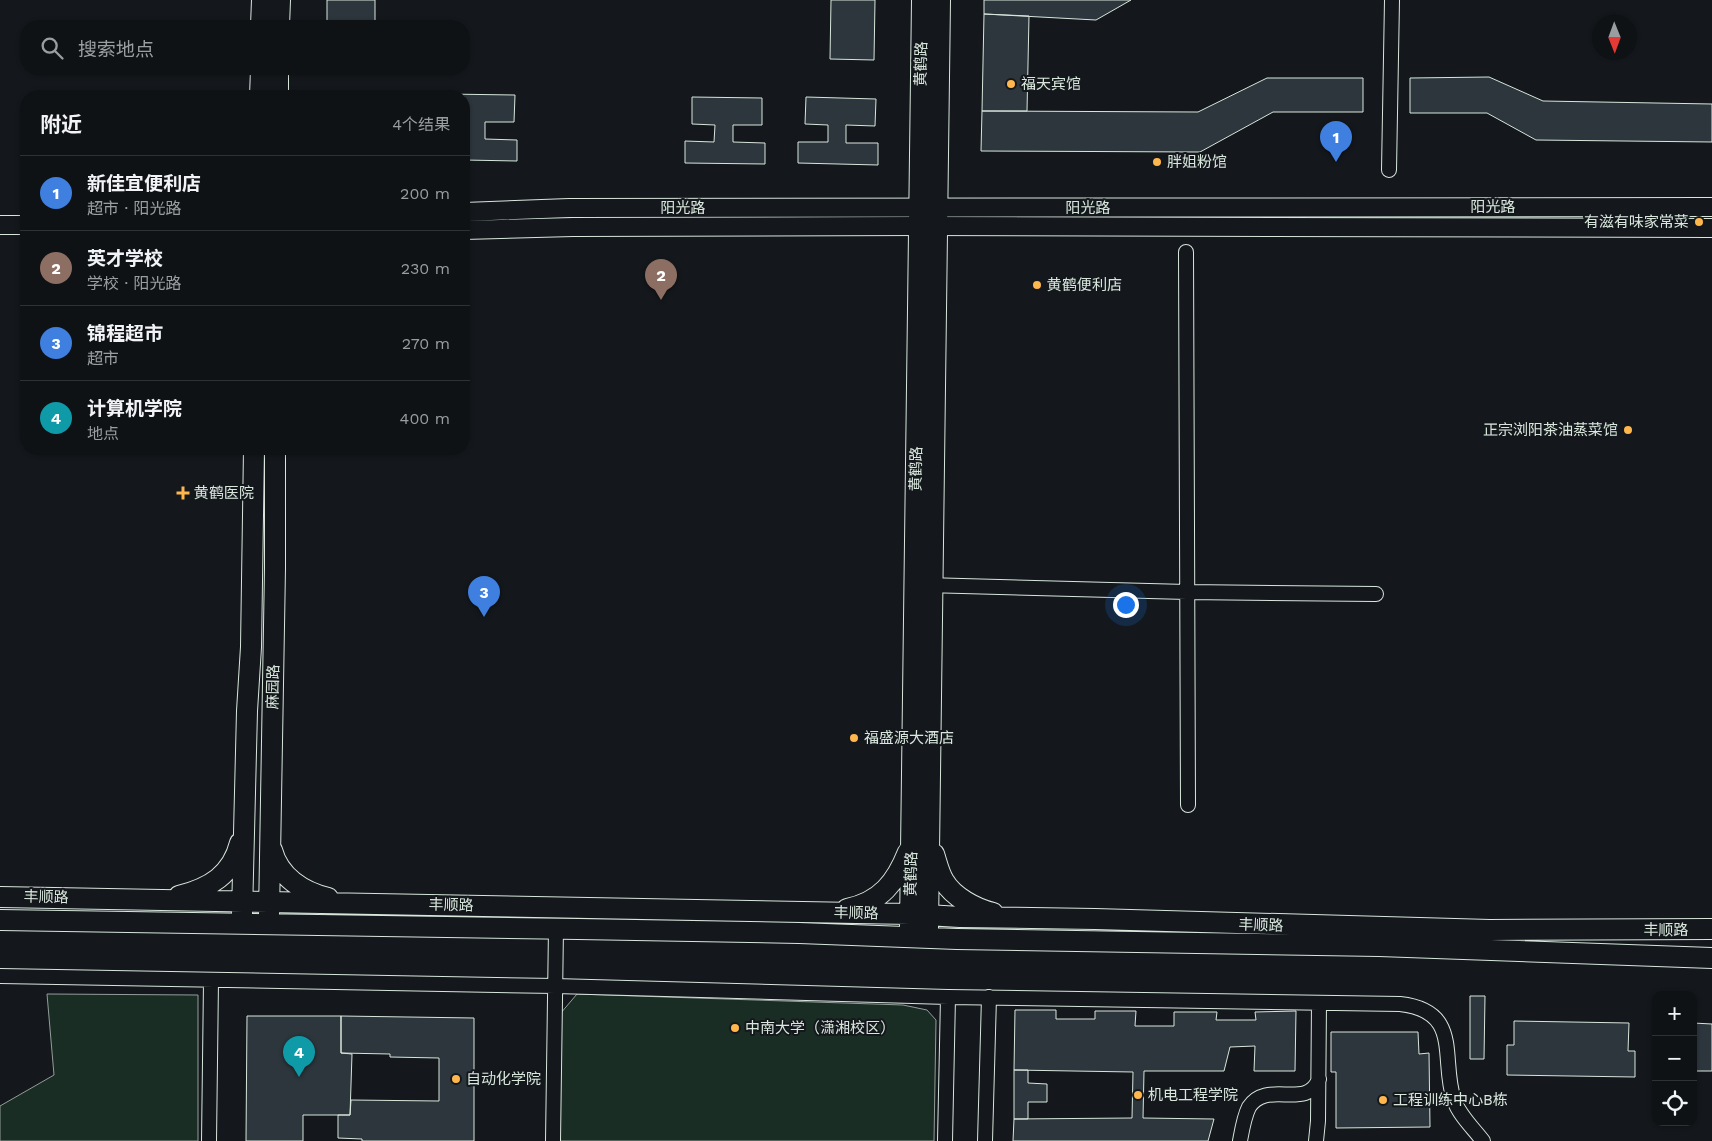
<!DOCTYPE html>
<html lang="zh">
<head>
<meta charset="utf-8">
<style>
	:root { --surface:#0f1215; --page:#181b1e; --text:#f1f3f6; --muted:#9b9ea0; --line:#2f3234; --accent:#ffb74d }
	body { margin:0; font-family:"Work Sans","Noto Sans SC",sans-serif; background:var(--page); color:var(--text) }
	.controls { position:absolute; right:15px; bottom:15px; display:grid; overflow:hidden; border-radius:10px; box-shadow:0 1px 4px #0004 }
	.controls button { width:45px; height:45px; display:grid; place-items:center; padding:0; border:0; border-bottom:1px solid var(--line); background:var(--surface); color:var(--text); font:25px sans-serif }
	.compass { position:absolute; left:1592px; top:15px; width:45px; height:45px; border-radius:50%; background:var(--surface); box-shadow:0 1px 4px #0004; rotate:179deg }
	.you { position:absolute; left:1125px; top:604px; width:18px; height:18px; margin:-12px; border:4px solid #fff; border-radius:50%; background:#1a73e8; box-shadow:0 0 0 8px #1a73e833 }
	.badge { display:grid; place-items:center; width:32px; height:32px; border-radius:50%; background:var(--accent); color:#fff; font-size:16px; font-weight:700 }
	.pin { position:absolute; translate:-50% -41px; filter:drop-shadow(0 1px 2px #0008) }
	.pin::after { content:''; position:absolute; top:26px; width:18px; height:15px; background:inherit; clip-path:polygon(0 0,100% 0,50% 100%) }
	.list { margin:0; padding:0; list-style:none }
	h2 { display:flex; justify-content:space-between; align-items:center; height:65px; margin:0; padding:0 20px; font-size:21px }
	h2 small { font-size:16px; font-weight:400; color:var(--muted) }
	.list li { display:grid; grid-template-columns:32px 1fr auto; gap:15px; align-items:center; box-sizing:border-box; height:75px; padding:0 20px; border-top:1px solid var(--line) }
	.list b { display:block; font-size:19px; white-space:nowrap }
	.list p { margin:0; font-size:16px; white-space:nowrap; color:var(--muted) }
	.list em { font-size:16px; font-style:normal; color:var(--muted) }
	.icon { flex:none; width:28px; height:28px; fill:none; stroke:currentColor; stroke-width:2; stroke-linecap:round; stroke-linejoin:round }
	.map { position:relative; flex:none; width:1712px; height:1141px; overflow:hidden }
	.search { position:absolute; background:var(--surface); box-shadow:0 1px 4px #0004; left:20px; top:20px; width:450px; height:55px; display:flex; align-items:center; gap:12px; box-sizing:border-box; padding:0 18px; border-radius:20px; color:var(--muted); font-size:19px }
	.panel { position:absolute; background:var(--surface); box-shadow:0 1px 4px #0004; left:20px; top:90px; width:450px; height:365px; border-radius:20px }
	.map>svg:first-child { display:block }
	.green { fill:#1a2d24; stroke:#939e99 }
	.building { fill:#2c363c; stroke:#d8e6dc }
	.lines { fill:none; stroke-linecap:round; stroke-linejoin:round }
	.minor-casing { stroke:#d8e6dc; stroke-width:16 }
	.tertiary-casing { stroke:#d8e6dc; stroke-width:20 }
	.secondary-casing { stroke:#d8e6dc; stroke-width:22 }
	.minor { stroke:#14181c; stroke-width:14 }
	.tertiary { stroke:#14181c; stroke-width:18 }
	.secondary { stroke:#14181c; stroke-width:20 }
	.poi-dot { fill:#ffb74d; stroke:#14181c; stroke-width:2 }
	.labels { text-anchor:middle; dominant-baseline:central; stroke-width:4; stroke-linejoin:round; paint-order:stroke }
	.street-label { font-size:15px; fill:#d8e6dc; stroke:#14181c }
	.poi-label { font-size:15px; fill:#d8e6dc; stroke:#14181c; text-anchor:start }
</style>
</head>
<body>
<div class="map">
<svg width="1712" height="1141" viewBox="0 0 1712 1141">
	<rect width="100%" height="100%" fill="#14181c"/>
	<path class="green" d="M47,994l151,1v146h-198v-35l54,-31z
		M577,994l326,11 24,5 9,10 -2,121h-375l1,-127z"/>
	<path class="building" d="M327,0h48v26h-48z
		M831,0h44l-1,60 -44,-1z
		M984,0h147l-35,20 -112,-6z
		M984,14l45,2 -2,95h-45z
		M1489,77l54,24 169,3v38l-176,-2 -49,-27h-77v-35z
		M1267,78h96v34h-90l-73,40 -219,-1 1,-40 216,1z
		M330,93l70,1v2h-70z
		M445,94l70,1 -1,27h-29v17l32,1v21l-53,-1v-21h3v-17h-3v-26h-19z
		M692,97l70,1v27h-29v17l32,1v21l-80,-1v-22l29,1 1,-17 -23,-1z
		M806,97l70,2 -1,27 -29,-1v18h32v22l-80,-2v-21h30v-17l-23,-1z
		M1470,996h15l-1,63h-14z
		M1015,1010h41v9h39v-8h41l-1,15h39v-14h43l-1,8h40l-1,-8 41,-1 -1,60h-41l1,-25 -25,1 -6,24h-80l-1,47 71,1 -6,22h-195l1,-22 118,-1 1,-46 -119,-2z
		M247,1016h94v37l11,1 -2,61h-47v26h-57z
		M341,1016l133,2v123h-112v-2l-24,-1v-23h12l1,-15 88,1v-43l-49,-1v-3l-49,-1z
		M1514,1021l115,2 -1,28h7v26l-128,-2v-30h7z
		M1693,1023l19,1v47h-19z
		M1331,1032h87l1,22 10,-1 1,74 -94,1v-56h-5z
		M1014,1070h14v13l19,1v18h-19v17h-14z"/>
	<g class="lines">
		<g class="minor-casing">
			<path id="minor" d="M1389,170l3,-170
				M1186,252l2,553
				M925,585l262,7 189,2
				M0,976l555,10 393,11 452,7c63,7 40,55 54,96 5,15 20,29 29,41
				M209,1141l2,-160
				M553,1141l3,-213
				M945,1141l3,-144
				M985,1141l4,-144
				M1240,1141c2,-11 4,-24 9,-34 18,-28 58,4 70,-28
				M1316,1141l2,-20 1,-118"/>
		</g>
		<g class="tertiary-casing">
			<path id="tertiary" d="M464,212l105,-4 1143,-1
				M0,225h26
				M464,230l109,-3 347,-1 792,2"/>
		</g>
		<g class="secondary-casing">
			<path id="secondary" d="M261,26l1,-26
				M279,26l1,-26
				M260,96l1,-27
				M278,96v-27
				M272,850c7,27 31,42 56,48
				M934,854c3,9 5,19 10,27 9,16 32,28 49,32
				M179,896c31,-8 53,-21 61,-53
				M0,897l910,17 50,3 135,2 395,11 222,-1
				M847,909c34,-7 49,-27 61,-57
				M242,914l5,-203 4,-64 3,-198
				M269,915l6,-347v-119
				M0,920l578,9 221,4 158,6 422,7 333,12
				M910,928l12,-928
				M928,929l12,-929"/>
		</g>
		<use href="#minor" class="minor"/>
		<use href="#tertiary" class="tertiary"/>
		<use href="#secondary" class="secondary"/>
	</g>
	<g class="poi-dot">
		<circle cx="1011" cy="84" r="5"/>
		<circle cx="1157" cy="162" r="5"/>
		<circle cx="1699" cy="222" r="5"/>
		<circle cx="1037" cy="285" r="5"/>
		<circle cx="1628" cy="430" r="5"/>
		<path d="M180.5 485.5h5v5h5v5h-5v5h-5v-5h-5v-5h5z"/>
		<circle cx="854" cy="738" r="5"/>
		<circle cx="735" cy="1028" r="5"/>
		<circle cx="456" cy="1079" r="5"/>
		<circle cx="1138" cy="1095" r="5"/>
		<circle cx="1383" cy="1100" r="5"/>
	</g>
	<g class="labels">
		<g class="street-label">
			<text transform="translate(921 64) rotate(-89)">黄鹤路</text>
			<text x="1493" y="207">阳光路</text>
			<text x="683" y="208">阳光路</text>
			<text x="1088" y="208">阳光路</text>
			<text transform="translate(916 469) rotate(-89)">黄鹤路</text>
			<text transform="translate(273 687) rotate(-89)">麻园路</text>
			<text transform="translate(911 874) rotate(-89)">黄鹤路</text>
			<text transform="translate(46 897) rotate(1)">丰顺路</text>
			<text transform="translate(451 905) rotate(1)">丰顺路</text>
			<text transform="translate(856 913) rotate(1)">丰顺路</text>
			<text transform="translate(1261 925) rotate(2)">丰顺路</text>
			<text x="1666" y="930">丰顺路</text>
		</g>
		<g class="poi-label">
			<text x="1021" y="84">福天宾馆</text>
			<text x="1167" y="162">胖姐粉馆</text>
			<text x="1689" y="222" text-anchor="end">有滋有味家常菜</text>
			<text x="1047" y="285">黄鹤便利店</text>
			<text x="1618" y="430" text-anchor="end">正宗浏阳茶油蒸菜馆</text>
			<text x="194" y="493">黄鹤医院</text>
			<text x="864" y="738">福盛源大酒店</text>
			<text x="745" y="1028">中南大学（潇湘校区）</text>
			<text x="466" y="1079">自动化学院</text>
			<text x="1148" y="1095">机电工程学院</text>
			<text x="1393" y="1100">工程训练中心B栋</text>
		</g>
	</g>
</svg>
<div class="controls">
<button>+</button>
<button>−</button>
<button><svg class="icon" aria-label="locate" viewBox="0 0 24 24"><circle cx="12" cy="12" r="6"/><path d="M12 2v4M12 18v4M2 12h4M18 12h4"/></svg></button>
</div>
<svg class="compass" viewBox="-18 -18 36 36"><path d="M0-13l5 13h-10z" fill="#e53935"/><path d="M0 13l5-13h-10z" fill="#9b9ea0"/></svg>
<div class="you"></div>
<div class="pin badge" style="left:1336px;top:162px;background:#3f7fe0">1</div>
<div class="pin badge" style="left:661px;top:300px;background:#8d6e63">2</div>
<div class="pin badge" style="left:484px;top:617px;background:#3f7fe0">3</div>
<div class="pin badge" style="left:299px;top:1077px;background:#0f9aa8">4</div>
<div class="search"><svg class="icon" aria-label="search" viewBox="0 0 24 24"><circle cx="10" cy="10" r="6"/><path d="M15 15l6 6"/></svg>搜索地点</div>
<section class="panel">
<h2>附近<small>4个结果</small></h2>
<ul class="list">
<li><span class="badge" style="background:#3f7fe0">1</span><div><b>新佳宜便利店</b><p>超市 · 阳光路</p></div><em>200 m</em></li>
<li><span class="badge" style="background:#8d6e63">2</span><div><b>英才学校</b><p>学校 · 阳光路</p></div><em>230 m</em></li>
<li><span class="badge" style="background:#3f7fe0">3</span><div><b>锦程超市</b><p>超市</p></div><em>270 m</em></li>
<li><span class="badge" style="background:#0f9aa8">4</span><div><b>计算机学院</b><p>地点</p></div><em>400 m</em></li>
</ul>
</section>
</div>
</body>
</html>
